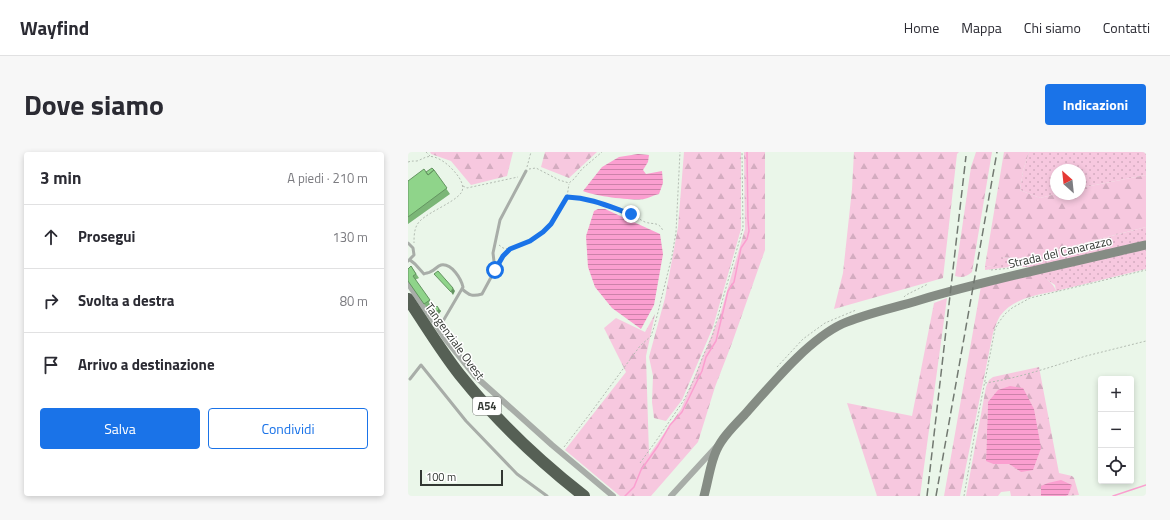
<!DOCTYPE html>
<html lang="it">
<head>
<meta charset="utf-8">
<style>
	:root { --surface:#fff; --page:#f7f7f7; --text:#2b2b33; --muted:#7c7c81; --line:#e1e1e2; --accent:#1a73e8 }
	body { margin:0; font-family:"Titillium Web",sans-serif; background:var(--page); color:var(--text) }
	.controls { position:absolute; right:12px; bottom:12px; display:grid; overflow:hidden; border-radius:4px; box-shadow:0 2px 6px #0003 }
	.controls button { width:36px; height:36px; display:grid; place-items:center; padding:0; border:0; border-bottom:1px solid var(--line); background:var(--surface); color:var(--text); font:20px sans-serif }
	.compass { position:absolute; left:642px; top:12px; width:36px; height:36px; border-radius:50%; background:var(--surface); box-shadow:0 2px 6px #0003; rotate:333deg }
	.scale { position:absolute; left:12px; bottom:10px; width:83px; box-sizing:border-box; padding-left:4px; border:2px solid #323732; border-top:0; font-size:11px; line-height:14px; white-space:nowrap; color:#323732; -webkit-text-stroke:3px #fff; paint-order:stroke }
	.stop { position:absolute; width:12px; height:12px; margin:-9px; border:3px solid #1a73e8; border-radius:50%; background:#fff }
	.stop.end { background:#1a73e8; border-color:#fff; box-shadow:0 1px 4px #0008 }
	.list { margin:0; padding:0; list-style:none }
	h2 { display:flex; justify-content:space-between; align-items:center; height:52px; margin:0; padding:0 16px; font-size:17px }
	h2 small { font-size:13px; font-weight:400; color:var(--muted) }
	.list li { display:grid; grid-template-columns:26px 1fr auto; gap:12px; align-items:center; box-sizing:border-box; height:64px; padding:0 16px; border-top:1px solid var(--line) }
	.list b { display:block; font-size:15px; white-space:nowrap }
	.list em { font-size:13px; font-style:normal; color:var(--muted) }
	.actions { display:flex; gap:8px; padding:12px 16px }
	.actions a { flex:1; padding:9px 0; border:1px solid var(--accent); border-radius:4px; text-align:center; font-size:14px; color:var(--accent) }
	.actions .main { background:var(--accent); color:#fff }
	.icon { flex:none; width:22px; height:22px; fill:none; stroke:currentColor; stroke-width:2; stroke-linecap:round; stroke-linejoin:round }
	.map { position:relative; flex:none; width:738px; height:344px; overflow:hidden; border-radius:4px }
	header { display:flex; align-items:center; gap:24px; box-sizing:border-box; height:56px; padding:0 20px; background:var(--surface); border-bottom:1px solid var(--line) }
	header strong { font-size:19px }
	nav { display:flex; gap:22px; margin-inline-start:auto; font-size:14px }
	.intro { display:flex; align-items:center; justify-content:space-between; box-sizing:border-box; height:96px; padding:0 24px }
	h1 { margin:0; font-size:28px }
	.button { padding:10px 18px; border-radius:4px; background:var(--accent); color:#fff; font-size:14px; font-weight:700 }
	main { display:flex; gap:24px; padding:0 24px }
	aside { flex:1; background:var(--surface); border-radius:4px; box-shadow:0 2px 6px #0003 }
	.map>svg:first-child { display:block }
	.grass { fill:url(#grass-dots) }
	.forest { fill:url(#forest-firs); fill-rule:evenodd }
	.water { fill:url(#water-rules) }
	.lines { fill:none; stroke-linecap:round; stroke-linejoin:round }
	.stream { stroke:#fb9fd0; stroke-width:1.5 }
	.path { stroke:#b2bbb1; stroke-width:1; stroke-dasharray:2 2; stroke-linecap:butt }
	.lane { stroke:#a8ada8; stroke-width:3 }
	.street { stroke:#a8ada8; stroke-width:6 }
	.secondary { stroke:#858c84; stroke-width:9 }
	.highway { stroke:#566055; stroke-width:12 }
	.rail { stroke:#727971; stroke-width:1.5; stroke-dasharray:8 4; stroke-linecap:butt }
	.wall { fill:#7bb677 }
	.shaded-wall { fill:#649461 }
	.building { fill:#8fd48a; stroke:#649461 }
	.route { stroke:#1a73e8; stroke-width:5 }
	.labels { text-anchor:middle; dominant-baseline:central; stroke-width:3; stroke-linejoin:round; paint-order:stroke }
	.shield { fill:#fff; stroke:#707370; stroke-width:1 }
	.shield-label { font-size:11px; font-weight:bold; fill:#323732 }
	.street-label { font-size:12px; fill:#323732; stroke:#fff }
</style>
</head>
<body>
<header>
<strong>Wayfind</strong>
<nav><a>Home</a><a>Mappa</a><a>Chi siamo</a><a>Contatti</a></nav>
</header>
<div class="intro"><h1>Dove siamo</h1><a class="button">Indicazioni</a></div>
<main>
<aside>
<h2>3 min<small>A piedi · 210 m</small></h2>
<ul class="list">
<li><svg class="icon" aria-label="ahead" viewBox="0 0 24 24"><path d="M12 20V5M6 11l6-6 6 6"/></svg><div><b>Prosegui</b></div><em>130 m</em></li>
<li><svg class="icon" aria-label="right" viewBox="0 0 24 24"><path d="M7 20v-9h11M14 6l5 5-5 5"/></svg><div><b>Svolta a destra</b></div><em>80 m</em></li>
<li><svg class="icon" aria-label="arrive" viewBox="0 0 24 24"><path d="M6 21V4h12l-3 4 3 4H6"/></svg><div><b>Arrivo a destinazione</b></div></li>
</ul>
<div class="actions"><a class="main">Salva</a><a>Condividi</a></div>
</aside>
<div class="map">
<svg width="738" height="344" viewBox="0 0 738 344">
	<defs>
		<pattern id="grass-dots" width="8" height="8" patternUnits="userSpaceOnUse"><rect width="8" height="8" fill="#f7c8df"/><path d="M2 2h.1M6 6h.1" fill="none" stroke="#d4acc0" stroke-width="1.8" stroke-linecap="round"/></pattern>
		<pattern id="forest-firs" width="22" height="20" patternUnits="userSpaceOnUse"><rect width="22" height="20" fill="#f7c8df"/><path d="M5 1l3.5 6h-7zM16 11l3.5 6h-7z" fill="#d4acc0"/></pattern>
		<pattern id="water-rules" width="6" height="5" patternUnits="userSpaceOnUse"><rect width="6" height="5" fill="#fb9fd0"/><path d="M0 2.5h6" fill="none" stroke="#cc82a9"/></pattern>
	</defs>
	<rect width="100%" height="100%" fill="#eaf6e9"/>
	<path class="grass" d="M621,0h117v23l-66,13v-18h-24v24l-16,4 -20,-8 3,-19z
		M738,75v15l-113,25h-23l-25,3v-4l7,1 9,-10 14,1 35,-6z
		M738,96v21l-90,22 -1,-6 -18,-12z"/>
	<path class="forest" d="M22,0h83l-6,24 -36,9 -20,-24 -20,-7z
		M137,0h52l-28,26 -28,-11z
		M276,0h57v77l-28,98 -31,73 -16,21 -12,-3 -2,-16 1,-26 -4,-19 16,-59 13,-71z
		M336,0h21v98l-33,93 -17,44 -17,55 -47,54h-31l-55,-46 61,-78 -22,-44 12,-10 29,14 10,-18 -9,42 3,99 32,-46 39,-94 25,-86z
		M446,0h105l-2,2 -14,124 -109,31 9,-36 9,-84z
		M568,0h16l-20,120c-6,5 -10,6 -17,4l16,-109z
		M596,0h25l-6,19 -3,19 20,8 16,-4h24v-6l66,-13v52l-109,28 -22,3 -14,-1v4l-2,4 -7,2 -7,-1z
		M629,121c8,5 16,9 19,18 -19,4 -43,7 -56,25 -3,5 -5,11 -7,17l-33,163h-16l37,-210z
		M539,146l-27,198h-43l-30,-93 65,13 22,-113z
		M631,215l20,106 13,3 2,2 5,17 -13,1 2,-1 -27,-9v10h-30l-1,-5 -9,1 -3,4h-32l20,-109 3,-7 4,-3zM580,250l33,70 -12,-8h-16l-7,-4z"/>
	<path class="water" d="M230,2l11,1 -1,7 -5,8 3,4 16,-3 1,12 -4,11c-5,1 -10,4 -15,5 -10,2 -51,-3 -61,-8l19,-24 17,-10z
		M190,57h7l55,25 3,20 -9,51 -13,24 -29,-21 -17,-21 -7,-20 -2,-31 8,-25z
		M602,234l13,2 11,21 7,39 -8,22 -12,2 -12,-8h-16l-7,-3 2,-59 10,-12z
		M653,328l11,5 -4,10 -2,1h-25v-10l7,-3z"/>
	<g class="lines">
		<path class="stream" d="M217,344l9,-9 7,-17 17,-24 12,-21 12,-13 20,-41 4,-14 10,-16 12,-50 6,-9 7,-34 6,-9 2,-8 -1,-11 -1,-68
			M705,344l33,-11"/>
		<path class="path" d="M18,0l4,4
			M0,10c3,-1 5,-1 9,-1 6,-2 10,-6 17,-4 10,3 18,11 24,19 3,4 7,12 3,17 -8,11 -39,21 -44,32 -3,5 -3,13 -3,18
			M119,15l4,-15
			M121,17l7,-1 23,12 10,3 5,-4 8,-10 20,-17
			M55,34l4,2 51,-11
			M160,45c22,1 43,8 63,17 5,2 9,6 14,8 8,3 14,-1 18,9
			M91,93l4,3 6,1
			M90,112l5,-8 7,-7 20,-8 13,-9 8,-8 16,-27 2,-13
			M583,118l20,-2
			M496,145l2,-2 22,-11
			M369,215l26,-28 22,-16 31,-13
			M577,231c35,-5 68,-17 101,-27 20,-5 40,-10 60,-15
			M156,295l25,-32 51,-69 11,-10 4,-12 17,-68 4,-24 4,-80
			M232,311l16,-22 28,-41 12,-25 7,-19 9,-19 31,-109 -1,-76
			M556,344l11,-64 20,-103 4,-7 6,-8 7,-6 18,-10 116,-28"/>
		<path class="lane" d="M0,91l5,5 1,7 -6,6
			M2,108l5,4 9,10c1,-1 5,-1 6,-2 4,-1 7,-6 11,-7 11,-2 20,14 22,22l-24,41
			M54,137c7,6 10,8 20,5l13,-24 -2,-17 7,-33 26,-49
			M2,227l11,-14 45,56 51,53 30,22"/>
		<path class="street" d="M0,131l39,58 28,35 77,69 61,51
			M263,344l45,-49"/>
		<path class="secondary" d="M296,344c5,-18 7,-39 17,-54 7,-11 18,-21 26,-30 25,-28 61,-72 95,-88 25,-11 52,-16 78,-24 74,-22 150,-37 226,-55"/>
		<path class="highway" d="M0,147c17,25 33,52 52,76 36,45 78,85 124,121"/>
		<path class="rail" d="M519,344l39,-340
			M528,344l61,-344"/>
	</g>
	<path class="wall" d="M24,16l18,26 -42,30v-43l20,-6z
		M3,114l8,12 -4,2 20,28 4,1 2,2 -6,8 -27,-38z"/>
	<path class="shaded-wall" d="M45,136l2,3 -2,4 -2,-3z
		M31,157l2,2 -6,8 -2,-3z"/>
	<path class="building" d="M24,16l2,2 -6,5 -2,-3z
		M16,17l4,6 6,-5 13,18 -39,29v-36z
		M3,114l5,8 -3,2 17,24 -6,4 -16,-23v-12z
		M30,119l15,17 -2,4 -17,-18z
		M24,151l1,3 -5,3 -2,-2z
		M25,154l2,2 2,-2 2,3 -6,7 -5,-7z"/>
	<g class="lines">
		<path class="route" d="M87,118l8,-14 7,-7 20,-8 13,-9 8,-8 16,-27c24,1 41,9 64,17"/>
	</g>
	<g class="labels">
		<rect class="shield" x="65" y="245" width="28" height="18" rx="3"/>
		<g class="shield-label">
			<text x="79" y="254">A54</text>
		</g>
		<g class="street-label">
			<text transform="translate(652 100) rotate(-13)">Strada del Canarazzo</text>
			<text transform="translate(47 189) rotate(54)">Tangenziale Ovest</text>
		</g>
	</g>
</svg>
<div class="controls">
<button>+</button>
<button>−</button>
<button><svg class="icon" aria-label="locate" viewBox="0 0 24 24"><circle cx="12" cy="12" r="6"/><path d="M12 2v4M12 18v4M2 12h4M18 12h4"/></svg></button>
</div>
<svg class="compass" viewBox="-18 -18 36 36"><path d="M0-13l5 13h-10z" fill="#e53935"/><path d="M0 13l5-13h-10z" fill="#7c7c81"/></svg>
<div class="scale">100 m</div>
<div class="stop" style="left:87px;top:118px"></div>
<div class="stop end" style="left:223px;top:62px"></div>
</div>
</main>
</body>
</html>
